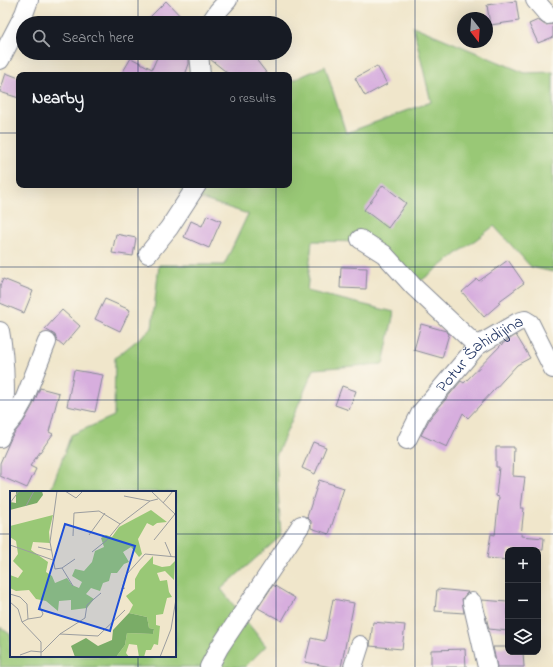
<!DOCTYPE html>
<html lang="en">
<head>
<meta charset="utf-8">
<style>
	:root { --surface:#171b24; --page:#242831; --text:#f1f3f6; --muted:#9ea1a6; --line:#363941 }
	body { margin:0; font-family:"Indie Flower",sans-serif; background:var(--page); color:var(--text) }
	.controls { position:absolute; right:12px; bottom:12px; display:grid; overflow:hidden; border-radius:8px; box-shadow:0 4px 16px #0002 }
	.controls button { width:36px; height:36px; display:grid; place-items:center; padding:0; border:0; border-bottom:1px solid var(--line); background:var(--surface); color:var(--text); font:20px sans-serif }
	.compass { position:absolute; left:457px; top:12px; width:36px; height:36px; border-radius:50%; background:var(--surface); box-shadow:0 4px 16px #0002; rotate:163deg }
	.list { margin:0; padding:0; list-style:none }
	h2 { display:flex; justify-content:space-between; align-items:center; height:52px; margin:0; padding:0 16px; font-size:17px }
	h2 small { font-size:13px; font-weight:400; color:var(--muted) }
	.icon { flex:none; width:22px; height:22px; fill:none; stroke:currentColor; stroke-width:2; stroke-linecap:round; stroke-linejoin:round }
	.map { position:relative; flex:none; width:553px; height:667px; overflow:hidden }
	.search { position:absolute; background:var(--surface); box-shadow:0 4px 16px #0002; left:16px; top:16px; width:276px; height:44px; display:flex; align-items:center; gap:10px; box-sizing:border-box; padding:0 14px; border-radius:22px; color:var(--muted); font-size:15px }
	.panel { position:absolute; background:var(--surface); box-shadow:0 4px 16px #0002; left:16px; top:72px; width:276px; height:116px; border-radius:8px }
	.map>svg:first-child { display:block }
	.green { fill:#99c876; stroke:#5a7c6a }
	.building { fill:#d7aede }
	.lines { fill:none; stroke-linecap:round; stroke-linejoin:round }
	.street-casing { stroke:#868a94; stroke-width:20 }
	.street { stroke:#fff; stroke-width:18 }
	.grid { fill:none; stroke:#1b2f5e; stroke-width:1; stroke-opacity:0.55 }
	.labels { text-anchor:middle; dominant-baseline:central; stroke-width:3.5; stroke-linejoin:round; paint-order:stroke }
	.street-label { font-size:17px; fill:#1b2f5e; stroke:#fbf7ec }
	.inset-road { fill:none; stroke:#9b9d9f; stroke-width:1 }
	.view { fill:#1d4ed8; fill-opacity:0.15; stroke:#1d4ed8; stroke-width:2 }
	.inset-edge { fill:none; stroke:#1b2f5e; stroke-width:2 }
</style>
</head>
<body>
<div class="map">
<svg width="553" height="667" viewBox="0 0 553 667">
	<rect width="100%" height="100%" fill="#fbf7ec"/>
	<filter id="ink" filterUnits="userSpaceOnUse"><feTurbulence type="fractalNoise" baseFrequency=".025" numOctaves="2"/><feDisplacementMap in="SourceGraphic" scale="8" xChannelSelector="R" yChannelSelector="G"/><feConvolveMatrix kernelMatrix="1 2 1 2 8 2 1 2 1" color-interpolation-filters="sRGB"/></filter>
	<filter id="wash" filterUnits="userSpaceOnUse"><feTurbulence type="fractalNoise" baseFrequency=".012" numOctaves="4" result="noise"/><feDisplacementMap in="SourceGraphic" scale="16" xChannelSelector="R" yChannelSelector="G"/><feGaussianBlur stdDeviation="0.9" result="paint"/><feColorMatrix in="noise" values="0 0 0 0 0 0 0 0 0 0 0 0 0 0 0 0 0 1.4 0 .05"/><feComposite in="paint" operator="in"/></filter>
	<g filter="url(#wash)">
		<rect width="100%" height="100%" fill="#f0e6cb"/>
		<path class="green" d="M413,26l112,47 28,-1v200l-22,-5 -37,-41 -76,57 -49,-41 -57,-1 -5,50 87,21 -11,52 -69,5 -38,87 5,80 -60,53 45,57 -21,21h-245v-40l11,8v21h164v-164h-125l21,-57 43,-19 1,-58 37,-30 7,-63h65l24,-51 -68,-22 2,-7h107v-103l36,-16 21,67 85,-31z"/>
		<g id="blocks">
			<path class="building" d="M166,1l21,22h-43z
				M516,1l3,20 -29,4 -3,-20z
				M538,20l7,5 8,-1v13l-15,6 -9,-19z
				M159,53h30v11l-4,11h-64l10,-17 21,11z
				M210,53h41l17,22h-38l-20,-16z
				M377,66l10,18 -22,12 -10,-18z
				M6,73l13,5v20l-19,-6z
				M383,185l23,18 -18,25 -24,-18z
				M207,215l14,6 -12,27 -25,-11 7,-16 11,5z
				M116,234l20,4 -3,18 -21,-3z
				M508,260l16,23 -26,19 2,1 -16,14 -22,-25 15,-13 2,2z
				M341,267l26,1 -1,21 -26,-1z
				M3,279l30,12 -9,22 -24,-10v-17z
				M105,299l25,11 -10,21 -25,-12z
				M62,310l18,16 -17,20 -6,-5 -2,-6 -10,-6z
				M421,324l25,7 3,3 -7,24 -28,-8z
				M516,335l14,23 -13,7 -49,53 -5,-5 -16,34 -26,-12 9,-17 31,-37 3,2 38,-39z
				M74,370l29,5 -8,37 -28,-6z
				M342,386l14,5 -7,19 -14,-5z
				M40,388l19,5 -10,39 4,2 -23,32 6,3 -9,19 -27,-12v-13l12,-27 12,-15 9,-16z
				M313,442l13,5 -11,27 -13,-6z
				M496,447h18l-1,29 12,1 -4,31h3l-3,28 23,2 -1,12h-35v10l-21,-2 4,-24 4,1 4,-38 -3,-1 3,-29h-3z
				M319,480l25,8 -15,46 -18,-6v-7l-4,-4z
				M273,585l22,13 -13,23 -24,-13z
				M437,589l31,3 -6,7 2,14 -29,-2z
				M333,599l21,4 -13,64h-10l-26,-5 6,-24 14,3z
				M482,600l26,2v29l-19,-2z
				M373,622l32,3 -3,24 -32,-3z
				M493,647h15v5h15l1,15h-27z
				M465,649l1,18h-35v-17z"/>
		</g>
	</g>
	<g filter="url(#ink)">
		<use href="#blocks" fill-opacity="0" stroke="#868a94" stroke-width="1"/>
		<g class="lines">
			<g class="street-casing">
				<g id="street">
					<path d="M535,0l13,15"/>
					<path d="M210,23l8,-12 10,-11"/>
					<path d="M199,53l2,22"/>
					<path d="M0,60l24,-46 5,-14"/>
					<path d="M360,239l24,15 30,33 63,59"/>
					<path d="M148,254l21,-26 28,-43"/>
					<path d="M0,331c5,25 8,83 0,107"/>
					<path d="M1,433l14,-17 9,-16 23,-58"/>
					<path id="s1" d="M407,440l14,-28 56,-66 41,-24 7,-2 5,3 23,46"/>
					<path d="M472,602l15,65"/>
					<path d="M209,667l10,-19 82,-123"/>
					<path d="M353,667l7,-22"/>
				</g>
			</g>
			<use href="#street" class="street"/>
		</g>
	</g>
	<path class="grid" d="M138,0v23M276,0v23M415,0v667M138,53v22M276,53v22M0,133h19M289,133h264M138,185v307M276,185v482M0,267h553M0,400h553M0,534h11M175,534h378M138,656v11"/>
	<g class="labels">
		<g class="street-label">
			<text stroke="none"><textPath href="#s1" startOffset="115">Potur Šahidijina</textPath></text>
		</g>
	</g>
	<g transform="translate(10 491)">
		<rect width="166" height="166" fill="#f0e6cb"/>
		<path d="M141,19l16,12 -10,1 -4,3 -6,-3 -9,16 4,15 -3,3 -8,-10 -8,5 6,10 -5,2 -7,9h-6l-2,8 -6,2 -3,8 -9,-3 -5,6 8,5 -7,9 -16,2v-10l-12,1 -1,10 -12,-10 -10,-2 -7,-9 -13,1 -6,-3v-13l8,3 5,-7 -10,-10 5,-7 -2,-13 -6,-4v-11l43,-11 -4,17 1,11 -17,-1 -2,8 17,12 -2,10 6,4 3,7 12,-5 5,7 7,3 3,-6 -10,-6 3,-7 9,2 8,-9 3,-11 9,-4 -3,-9 5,-3 6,2 7,-10zM143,65v8l9,3 8,-1 5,-5 -1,19 -9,-9 -8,2 3,8 7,-1 2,12 3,5 -5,1 -4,16 -7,1v10l4,1 -2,19 -4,-1 -3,6h-5l-2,7h-5l-2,-12 -8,-1 -3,9 3,4h-13l9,-12 2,-12 26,1 1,-5 -5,-1 -2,-11 -18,-4 4,-8 -7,-9 9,-7v-10l5,-9z" fill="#99c876"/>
		<path d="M6,0h26l1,4 -6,8 -27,7v-8l6,1zM119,122l18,4 2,11 5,1 -1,5 -26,-1 -2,12 -9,12h-41l-4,-11 15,-8 12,8 14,-6 1,-10z" fill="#7aac67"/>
		<path class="inset-road" d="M47,0l-7,51 5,27 7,-1 13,-9M55,0l11,7 7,-7M141,0l25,24M114,5l26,5M0,12l9,-12M153,12l10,-12M16,15l8,-15M79,44l16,-22M63,45l1,-23 25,-2 21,13M144,49l21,-26M155,51l6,14M0,54l43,15M28,56l13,3M82,61l15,-12 13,-16 30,-23 8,-2M52,77l11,18M115,97l-3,1 4,-14 19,-21 31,3M0,103l10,3 7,7 1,15 -6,3M0,111l8,7 4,13 19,20v15M18,128l13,-2 2,-3 -3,-7M50,143l38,2 27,-26M32,161l18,-18 25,-16 2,-13 14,-12M10,164l11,-4 11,1M150,166l11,-28 5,-30"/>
		<path class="view" d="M55,33l70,22 -25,85 -71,-22z"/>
		<rect width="166" height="166" class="inset-edge"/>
	</g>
</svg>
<div class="controls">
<button>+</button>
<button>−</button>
<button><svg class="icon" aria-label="layers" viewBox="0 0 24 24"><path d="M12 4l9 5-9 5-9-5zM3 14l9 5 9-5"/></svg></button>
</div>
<svg class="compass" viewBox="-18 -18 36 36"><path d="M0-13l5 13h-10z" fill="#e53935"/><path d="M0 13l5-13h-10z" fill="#9ea1a6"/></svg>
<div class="search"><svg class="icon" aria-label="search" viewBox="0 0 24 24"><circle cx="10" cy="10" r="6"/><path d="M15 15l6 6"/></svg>Search here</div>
<section class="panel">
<h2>Nearby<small>0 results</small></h2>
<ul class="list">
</ul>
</section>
</div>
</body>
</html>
